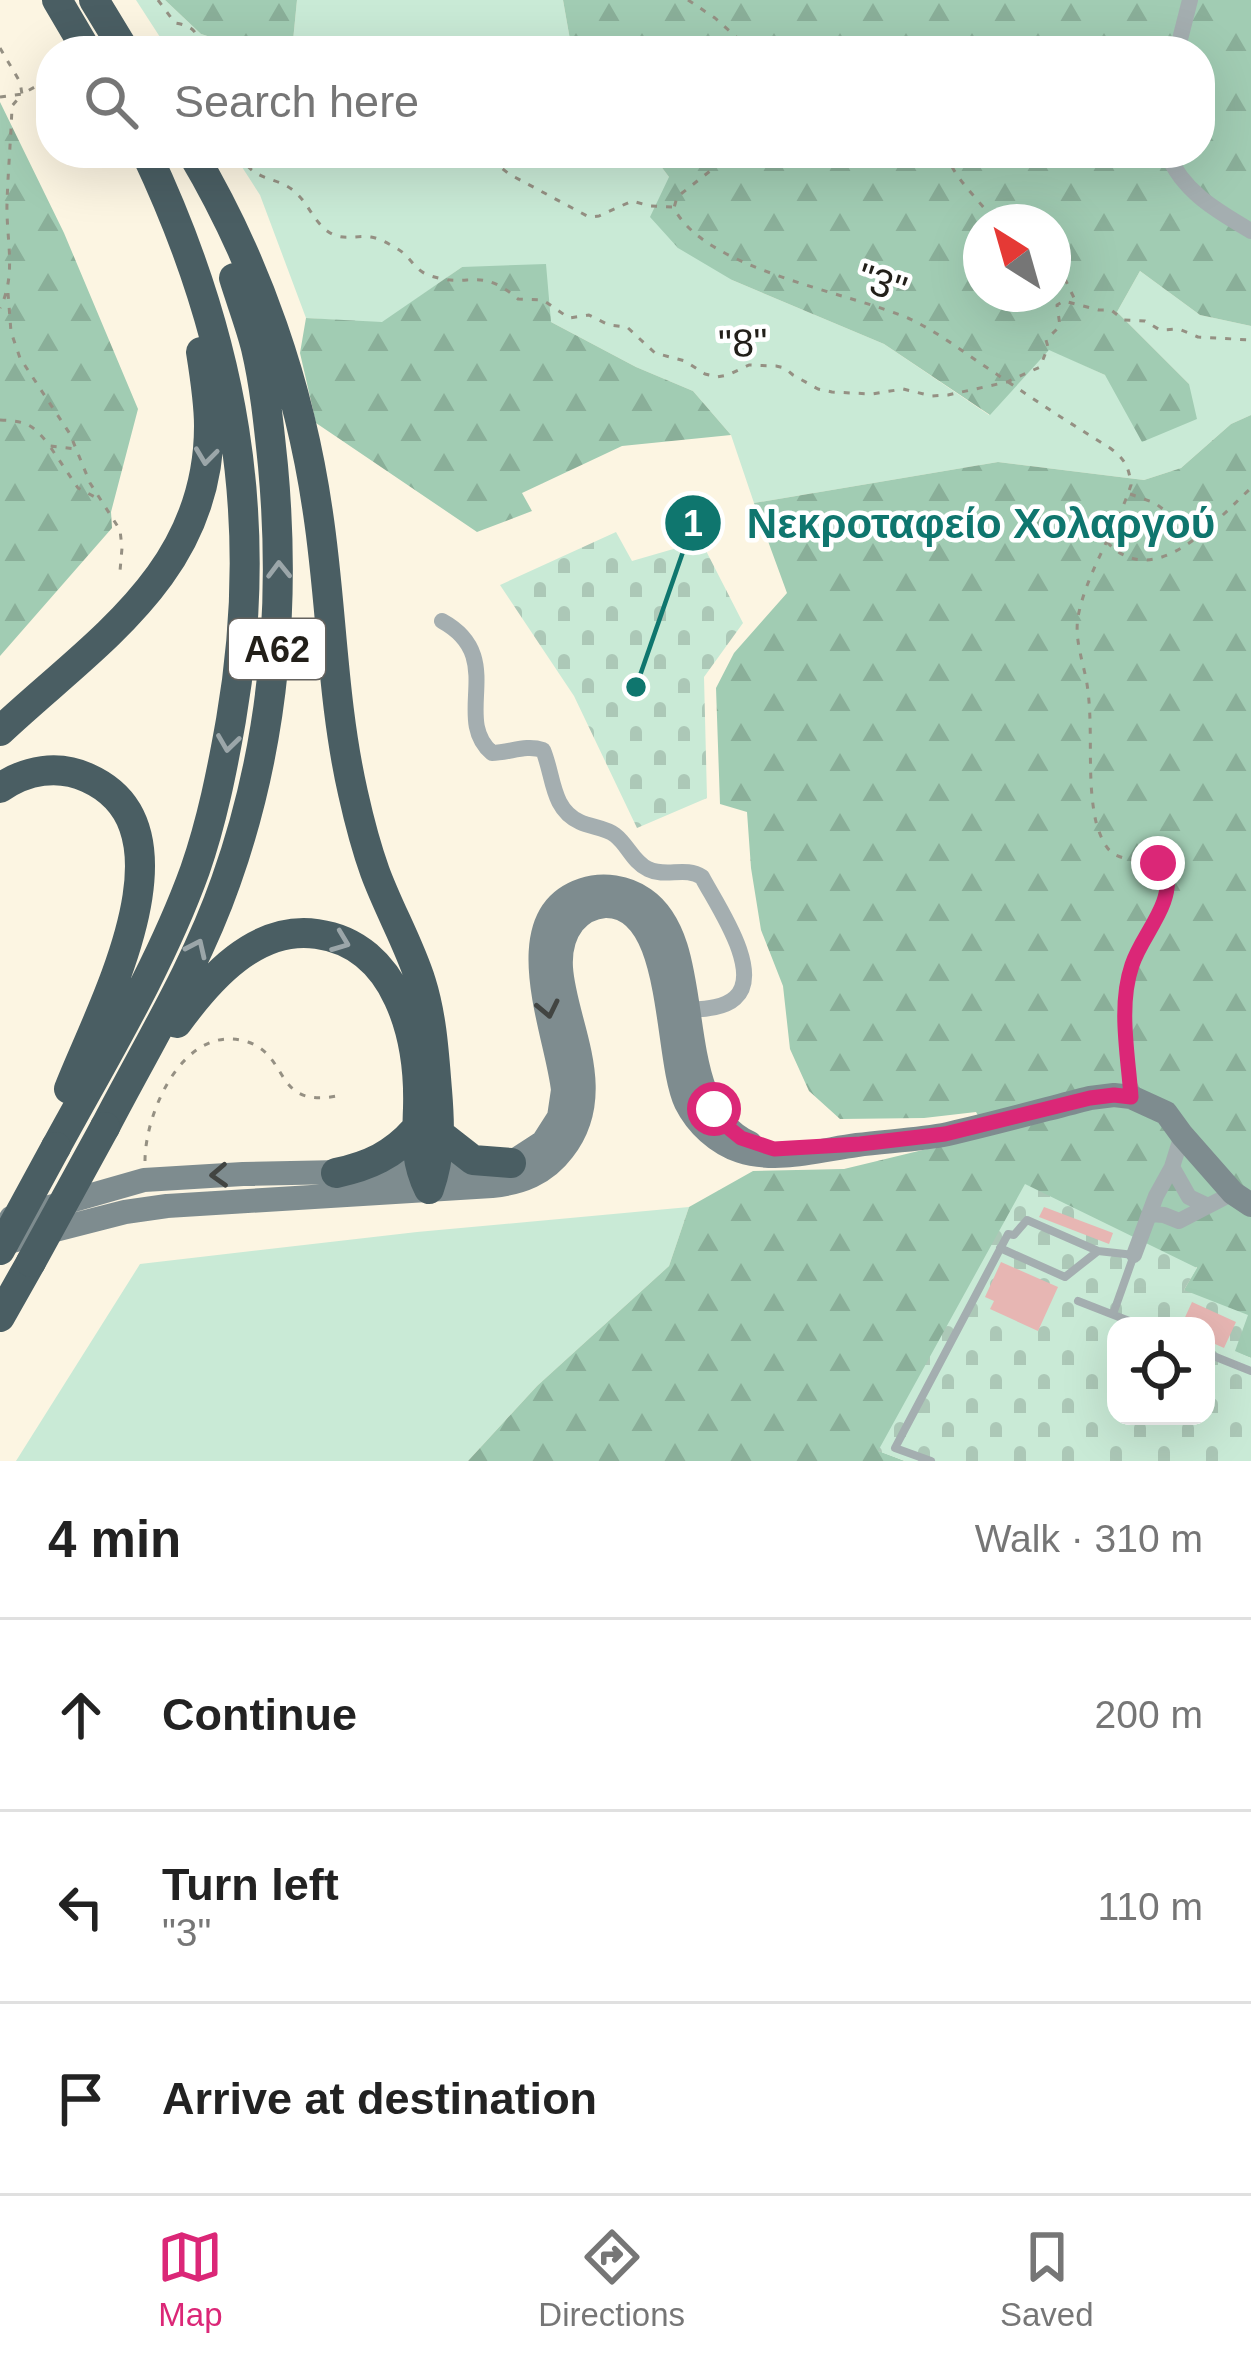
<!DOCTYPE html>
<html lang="en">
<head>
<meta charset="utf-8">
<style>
	:root { --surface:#fff; --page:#f2f2f2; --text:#222; --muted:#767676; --line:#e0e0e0; --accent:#db2777 }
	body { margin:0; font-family:Helvetica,sans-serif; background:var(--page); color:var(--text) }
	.controls { position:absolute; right:36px; bottom:36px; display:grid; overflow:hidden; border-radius:24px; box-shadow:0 12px 48px #0002 }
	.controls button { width:108px; height:108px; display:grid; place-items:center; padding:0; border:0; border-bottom:3px solid var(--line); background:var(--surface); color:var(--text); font:60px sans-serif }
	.compass { position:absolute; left:963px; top:204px; width:108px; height:108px; border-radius:50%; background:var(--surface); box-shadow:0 12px 48px #0002; rotate:323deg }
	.stop { position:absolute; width:36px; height:36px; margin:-27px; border:9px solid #db2777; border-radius:50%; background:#fff }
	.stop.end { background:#db2777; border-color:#fff; box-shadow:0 3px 12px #0008 }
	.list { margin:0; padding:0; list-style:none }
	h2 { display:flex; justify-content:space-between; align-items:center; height:156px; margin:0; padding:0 48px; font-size:51px }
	h2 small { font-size:39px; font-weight:400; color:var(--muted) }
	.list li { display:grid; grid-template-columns:78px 1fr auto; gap:36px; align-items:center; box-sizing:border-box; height:192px; padding:0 48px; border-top:3px solid var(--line) }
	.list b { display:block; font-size:45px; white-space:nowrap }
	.list p { margin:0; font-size:39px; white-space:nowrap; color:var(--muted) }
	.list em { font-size:39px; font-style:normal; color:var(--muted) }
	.icon { flex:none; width:66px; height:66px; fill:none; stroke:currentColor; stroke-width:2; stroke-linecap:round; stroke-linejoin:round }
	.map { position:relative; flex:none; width:1251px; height:1461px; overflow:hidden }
	.search { position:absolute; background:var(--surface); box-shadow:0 12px 48px #0002; left:36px; right:36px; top:36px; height:132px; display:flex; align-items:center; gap:30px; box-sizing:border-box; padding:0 42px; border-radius:48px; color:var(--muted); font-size:45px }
	.sheet { height:732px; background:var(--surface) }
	nav { display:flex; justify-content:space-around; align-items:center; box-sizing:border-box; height:168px; border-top:3px solid var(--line); background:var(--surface); font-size:33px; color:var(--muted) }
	nav a { display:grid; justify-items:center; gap:6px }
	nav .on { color:var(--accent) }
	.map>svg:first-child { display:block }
	.green { fill:#c9ead6 }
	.forest { fill:url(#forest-firs); fill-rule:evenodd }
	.cemetery { fill:url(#cemetery-stones); fill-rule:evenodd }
	.building { fill:#e7b6b3 }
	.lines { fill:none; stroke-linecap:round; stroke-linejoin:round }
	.path { stroke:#959083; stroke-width:3; stroke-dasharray:6 9; stroke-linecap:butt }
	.lane { stroke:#a4aeb0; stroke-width:8 }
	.street { stroke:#a4aeb0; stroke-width:16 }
	.secondary { stroke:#7e8c8f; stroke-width:24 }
	.highway { stroke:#4a5e63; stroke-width:30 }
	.path-bridge { stroke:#959083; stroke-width:3; stroke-dasharray:6 9; stroke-linecap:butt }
	.highway-bridge { stroke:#4a5e63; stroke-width:30 }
	.oneway { stroke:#9ba6a9 }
	.oneway2 { stroke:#424542 }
	.route { stroke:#db2777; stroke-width:15 }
	.labels { text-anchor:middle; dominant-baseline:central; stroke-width:9; stroke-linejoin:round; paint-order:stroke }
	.shield { fill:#fff; stroke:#64625e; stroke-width:3 }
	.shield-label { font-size:36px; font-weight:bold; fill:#221f19 }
	.street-label { font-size:39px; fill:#221f19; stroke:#fff }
	.leader { fill:none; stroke:#0f766e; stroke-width:4.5 }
	.callout-dot { fill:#0f766e; stroke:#fff; stroke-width:4.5 }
	.mark-label { font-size:36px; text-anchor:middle; font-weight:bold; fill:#fff }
	.callout-label { font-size:42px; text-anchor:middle; font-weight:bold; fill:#0f766e; stroke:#fff; stroke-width:9; stroke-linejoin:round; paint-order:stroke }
</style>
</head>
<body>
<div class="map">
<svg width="1251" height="1461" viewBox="0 0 1251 1461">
	<defs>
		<pattern id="forest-firs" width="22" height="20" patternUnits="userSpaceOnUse" patternTransform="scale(3)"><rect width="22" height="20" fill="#a1ccb3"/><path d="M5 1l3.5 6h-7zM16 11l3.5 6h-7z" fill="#8aaf99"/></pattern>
		<pattern id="cemetery-stones" width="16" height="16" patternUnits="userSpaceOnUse" patternTransform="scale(3)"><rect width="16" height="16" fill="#c9ead6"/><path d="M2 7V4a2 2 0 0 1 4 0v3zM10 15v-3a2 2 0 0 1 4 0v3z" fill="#acc8b7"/></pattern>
	</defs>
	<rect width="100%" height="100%" fill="#fcf5e2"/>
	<path class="green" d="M136,0h29l36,34 54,17h-86z
		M297,0h266l9,51h-280z
		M233,153h418l18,24 63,103 152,64 105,71 60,-66 56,26 84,9 -72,-72 23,-41 60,44 51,11v89l-20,9 -50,44 -37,12 -146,-18 -244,41 -23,-68 -38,-44 -57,-24 -85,-45 -89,-55 -80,56 -76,-5 -46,-123z
		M689,1207l-20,59 -132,120 -69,75h-452l124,-197 277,-32z"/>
	<path class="forest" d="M165,0h132l-5,51h-37l-54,-17z
		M563,0h688v326l-51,-11 -60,-44 -23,41 72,72 8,35 -55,23 -37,-67 -56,-25 -59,65 -106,-71 -152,-64 -54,-32 -28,-31 19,-40 -18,-24h549v-102h-628zM981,222h72v72h-72z
		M0,102l64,131 74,176 -27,103 1,16 -112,128z
		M546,264l5,58 85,45 57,24 38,44 -109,11 -100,47 10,18 -55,21 -161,-109 -16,-70 6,-35 76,4 80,-55z
		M1251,415v943l-16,-6 -51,-62 13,-23 -318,184 26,10h-437l69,-75 132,-120 20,-59 64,-36 91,-2 145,-35 -13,-22 -52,6 -84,1 -31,-28 -19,-42 -7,-63 -22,-56 -10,-62 -4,-56 -27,-8 -4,-116 18,-35 53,-60 -33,-90 244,-41 146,18 37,-12 50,-44z"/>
	<path class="cemetery" d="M616,532l16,29 69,-20 42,82 -39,54 3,121 -70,30 -63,-132 -74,-111z
		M1025,1184l172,84 -13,22 64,25 -13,36 16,7v103h-346l-27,-10zM1116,1326h90v90h-90z"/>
	<path class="building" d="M1044,1207l69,26 -4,11 -70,-27z
		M1001,1262l57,25 -20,44 -48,-22 4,-8 -9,-4z
		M1192,1302l44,20 -12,26 -18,-8v-14h-25z"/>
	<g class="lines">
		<path class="path" d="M158,0l17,23c20,3 22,10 28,28
			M688,0l27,18 37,33
			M154,39l27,7 9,5
			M0,48l20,34 2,12 -10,12c-1,32 -4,65 -5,97 -1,36 10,72 -7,105
			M0,97l22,-3 29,-16
			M240,153c12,31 40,22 57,41 14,13 18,32 37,41 12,5 24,0 37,2 8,1 18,7 25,11 15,8 18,23 35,28 40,13 47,-11 87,23l25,1 26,18 20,-3 20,10 18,2 28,26 30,8 20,13 12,3 11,-2 21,-10 27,1 9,2 8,7 25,14 14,3 40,2 31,-5 29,7 16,-1 59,-13 33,-15 8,-20 -2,-7 14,-14 -3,-21 7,-4 35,9h12l13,10 21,1 15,9 19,-1 19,8 53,3
			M463,153l11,5 14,-1 21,17 80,43 10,-1 33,-15 18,5 22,1
			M733,153l-56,44 -3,11c31,62 175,84 236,111 30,14 57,36 85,54 38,26 76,51 115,75 15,11 19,19 21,37 -14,43 -42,83 -52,127 -6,25 4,48 8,72 7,46 -1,93 9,138 3,10 8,26 18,32 15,9 37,4 52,15 9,35 -24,65 -34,96 -12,37 -5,77 -2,114
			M946,153c8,26 33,46 49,69
			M1053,269l12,10 10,21
			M8,293l3,39 9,26 50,76 20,49 30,47 2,18 -2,23
			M0,420c28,1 33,5 50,26l27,3
			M51,448l27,40 17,9
			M1130,494l25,9 38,29 6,-1
			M1107,542c48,52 109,-22 144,-54
			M145,1161c0,-50 40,-140 103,-119 42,14 25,66 89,54"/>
		<path class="lane" d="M1000,1248l65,29 33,-26
			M1078,1301l64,25
			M1206,1353l45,18
			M931,1461l-36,-13 113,-214 6,1 13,-15 71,31 36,4 -21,59"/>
		<path class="street" d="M1177,51l13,-51
			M1167,153c16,39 50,58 84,78
			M442,621c66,36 9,97 50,132 18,0 33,-9 51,-3 11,26 8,59 37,72 11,5 27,6 35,13 13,10 18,27 33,34 18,9 37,-3 54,8 14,27 62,95 33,121 -13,12 -39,11 -55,13
			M1172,1167l17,30 17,8
			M1150,1214l14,1 15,6 54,-28
			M1134,1255l22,-59 16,-29 10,-32"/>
		<path class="secondary" d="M11,1218l133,-38 99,-6 245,-5 23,-6 32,-21 16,-25 4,-27c-6,-57 -58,-174 20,-200 20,-7 44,-3 61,9 68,47 20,205 106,244
			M0,1244l125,-32 42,-6 325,-20c29,-3 53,-12 71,-36 60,-76 -34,-170 10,-227 8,-10 19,-16 32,-17 71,-2 59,151 81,197 11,22 31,40 54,48 37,12 80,-1 117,-6 30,-4 62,-5 91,-11 48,-11 95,-24 142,-36l24,-3 17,2 35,16 16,22 51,58 18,12"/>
		<path class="highway" d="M57,0l30,51
			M94,0l31,51
			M192,153c65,109 108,234 126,360 14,93 14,188 35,280 6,27 13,54 22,79 14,38 34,72 46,110 11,35 13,72 16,108 3,36 4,64 -8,99
			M0,731c95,-89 209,-158 209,-305 0,-24 -4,-49 -8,-74
			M0,788c26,-18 58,-24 88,-10 113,51 11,233 -19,311
			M177,1023c32,-44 79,-98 140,-89 81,11 103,104 101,174 -1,30 -3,53 11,81
			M105,1127c42,-81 91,-160 121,-246 48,-135 60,-274 47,-415 -4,-39 -8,-80 -17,-118 -6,-24 -15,-47 -22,-70
			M441,1135l32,25 38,3
			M56,1147c49,-90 104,-180 139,-277 17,-49 27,-99 36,-150 35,-202 2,-383 -85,-567
			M336,1173c33,-7 57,-18 79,-43
			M0,1317l31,-55"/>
		<path class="path-bridge" d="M121,51l33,-12"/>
		<path class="highway-bridge" d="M0,1250l56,-103
			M31,1262l74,-135"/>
	</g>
	<defs><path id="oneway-chevron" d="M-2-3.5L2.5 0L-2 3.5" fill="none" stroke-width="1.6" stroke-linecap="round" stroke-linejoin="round" transform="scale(3)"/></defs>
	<g class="oneway">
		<use href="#oneway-chevron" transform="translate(206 456) rotate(97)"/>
		<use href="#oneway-chevron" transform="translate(279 570) rotate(-91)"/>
		<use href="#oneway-chevron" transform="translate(228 743) rotate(98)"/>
		<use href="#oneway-chevron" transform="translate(341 942) rotate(21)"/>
		<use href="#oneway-chevron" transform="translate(197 948) rotate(-65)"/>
	</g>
	<g class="oneway2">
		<use href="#oneway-chevron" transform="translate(548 1009) rotate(78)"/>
		<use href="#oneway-chevron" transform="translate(219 1175) rotate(177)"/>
	</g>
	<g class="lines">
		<path class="route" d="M714,1109l11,16 16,13 33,11 86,-5 85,-10 145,-36 24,-3 17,2c-3,-43 -13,-91 1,-132 10,-31 43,-61 34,-96l-8,-6"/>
	</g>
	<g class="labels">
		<rect class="shield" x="229" y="619" width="96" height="60" rx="9"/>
		<g class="shield-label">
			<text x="277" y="649">Α62</text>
		</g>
		<g class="street-label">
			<text transform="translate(882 283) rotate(19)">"3"</text>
			<text transform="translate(743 343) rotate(-2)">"8"</text>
		</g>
	</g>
	<path class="leader" d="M636 687L693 523"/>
	<g class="callout-dot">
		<circle cx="636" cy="687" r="12"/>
		<circle cx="693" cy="523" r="30"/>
	</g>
	<g class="mark-label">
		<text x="693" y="536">1</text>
	</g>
	<g class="callout-label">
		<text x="981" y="538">Νεκροταφείο Χολαργού</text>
	</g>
</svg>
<div class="controls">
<button><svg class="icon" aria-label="locate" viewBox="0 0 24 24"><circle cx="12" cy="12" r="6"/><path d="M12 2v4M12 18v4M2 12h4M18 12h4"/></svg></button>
</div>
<svg class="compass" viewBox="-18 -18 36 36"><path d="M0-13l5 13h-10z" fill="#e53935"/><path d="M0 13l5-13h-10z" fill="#767676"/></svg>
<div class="stop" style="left:714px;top:1109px"></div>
<div class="stop end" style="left:1158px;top:863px"></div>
<div class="search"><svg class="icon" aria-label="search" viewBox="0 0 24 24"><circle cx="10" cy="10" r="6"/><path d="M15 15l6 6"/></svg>Search here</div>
</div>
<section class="sheet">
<h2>4 min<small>Walk · 310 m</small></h2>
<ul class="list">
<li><svg class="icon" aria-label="ahead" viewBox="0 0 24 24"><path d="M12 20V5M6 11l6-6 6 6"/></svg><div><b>Continue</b></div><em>200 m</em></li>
<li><svg class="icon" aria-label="left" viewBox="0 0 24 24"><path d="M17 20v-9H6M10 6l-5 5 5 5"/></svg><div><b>Turn left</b><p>&quot;3&quot;</p></div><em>110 m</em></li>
<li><svg class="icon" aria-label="arrive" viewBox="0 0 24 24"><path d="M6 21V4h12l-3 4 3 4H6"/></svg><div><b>Arrive at destination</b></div></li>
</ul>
</section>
<nav>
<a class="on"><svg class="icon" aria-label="map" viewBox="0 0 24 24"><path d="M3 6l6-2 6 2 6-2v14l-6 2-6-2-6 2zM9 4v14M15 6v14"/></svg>Map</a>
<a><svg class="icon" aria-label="directions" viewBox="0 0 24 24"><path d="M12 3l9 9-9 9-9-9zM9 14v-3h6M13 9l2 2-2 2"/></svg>Directions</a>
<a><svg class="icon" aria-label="saved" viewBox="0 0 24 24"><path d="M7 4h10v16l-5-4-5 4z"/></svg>Saved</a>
</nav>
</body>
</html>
